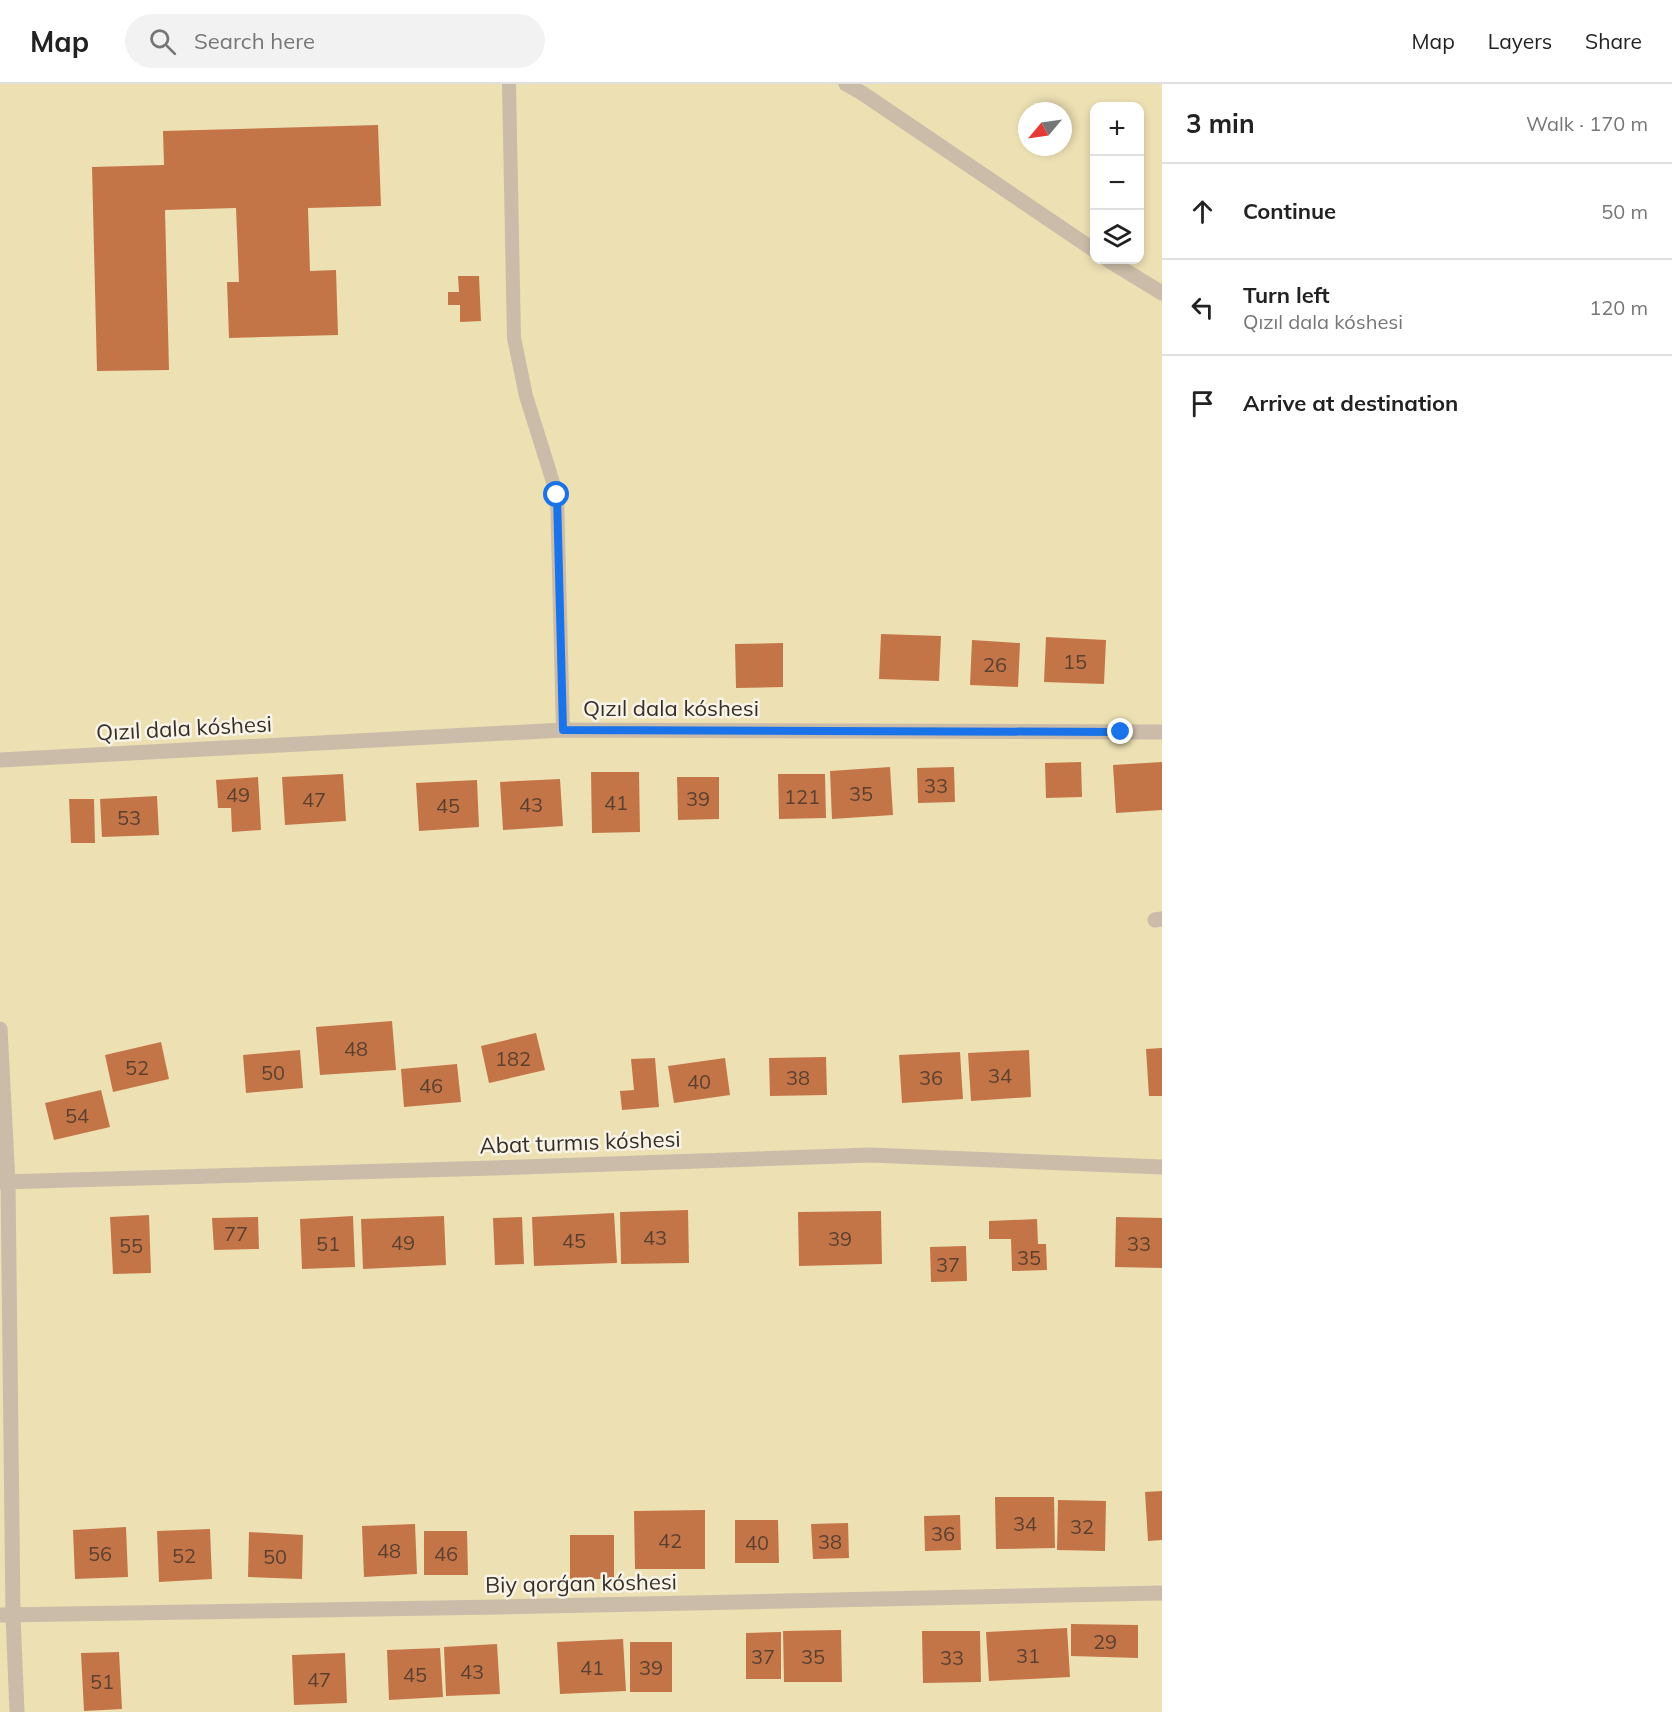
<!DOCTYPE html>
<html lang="en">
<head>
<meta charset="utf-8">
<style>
	:root { --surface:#fff; --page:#f2f2f2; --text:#222; --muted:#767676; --line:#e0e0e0 }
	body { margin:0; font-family:Mulish,sans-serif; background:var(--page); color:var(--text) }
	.controls { position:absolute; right:18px; top:18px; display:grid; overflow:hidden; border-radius:12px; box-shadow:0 3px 9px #0003 }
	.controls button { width:54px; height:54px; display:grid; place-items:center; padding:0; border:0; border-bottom:2px solid var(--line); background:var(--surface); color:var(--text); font:30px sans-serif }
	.compass { position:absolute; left:1018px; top:18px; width:54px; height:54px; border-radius:50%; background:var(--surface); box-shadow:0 3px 9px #0003; rotate:241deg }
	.stop { position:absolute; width:18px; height:18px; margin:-14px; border:4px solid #1a73e8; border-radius:50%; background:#fff }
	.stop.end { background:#1a73e8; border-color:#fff; box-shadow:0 2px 6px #0008 }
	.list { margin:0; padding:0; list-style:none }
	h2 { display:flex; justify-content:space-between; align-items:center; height:78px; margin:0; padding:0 24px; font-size:26px }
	h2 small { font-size:20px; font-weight:400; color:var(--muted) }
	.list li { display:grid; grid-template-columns:39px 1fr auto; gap:18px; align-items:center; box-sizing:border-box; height:96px; padding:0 24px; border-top:2px solid var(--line) }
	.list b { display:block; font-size:22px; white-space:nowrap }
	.list p { margin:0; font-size:20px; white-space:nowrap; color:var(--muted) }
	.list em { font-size:20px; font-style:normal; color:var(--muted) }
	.icon { flex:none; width:33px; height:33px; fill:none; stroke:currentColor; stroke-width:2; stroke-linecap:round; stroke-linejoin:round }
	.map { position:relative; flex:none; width:1162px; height:1628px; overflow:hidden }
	header { display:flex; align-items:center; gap:36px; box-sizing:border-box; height:84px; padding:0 30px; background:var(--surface); border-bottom:2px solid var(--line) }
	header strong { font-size:28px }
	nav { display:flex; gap:33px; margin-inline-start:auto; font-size:21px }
	.search { width:420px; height:54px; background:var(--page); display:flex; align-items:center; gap:15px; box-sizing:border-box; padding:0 21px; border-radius:33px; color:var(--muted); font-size:22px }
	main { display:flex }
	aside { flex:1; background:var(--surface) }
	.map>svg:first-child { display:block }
	.sand { fill:#ede0b3; fill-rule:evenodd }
	.building { fill:#c47548 }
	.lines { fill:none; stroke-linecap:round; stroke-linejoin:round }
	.service { stroke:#cabca8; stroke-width:14 }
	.minor { stroke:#cabca8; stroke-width:15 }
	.route { stroke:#1a73e8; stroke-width:8 }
	.labels { text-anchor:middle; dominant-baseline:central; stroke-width:5; stroke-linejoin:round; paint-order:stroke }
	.number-label { font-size:20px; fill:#5a4030 }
	.street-label { font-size:22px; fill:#372e28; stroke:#f9f4e8 }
</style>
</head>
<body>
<header>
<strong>Map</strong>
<div class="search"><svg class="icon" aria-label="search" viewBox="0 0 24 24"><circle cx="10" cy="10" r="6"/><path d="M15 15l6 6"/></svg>Search here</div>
<nav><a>Map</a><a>Layers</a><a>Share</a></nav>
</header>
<main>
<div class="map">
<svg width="1162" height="1628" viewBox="0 0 1162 1628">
	<rect width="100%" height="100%" fill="#f2eadc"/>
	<path class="sand" d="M0,0h1162v1628h-1162zM1094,22h46v154h-46zM1027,27h36v36h-36z"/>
	<path class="building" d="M378,41l3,81 -73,2 2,63 26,-1 2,65 -109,3 -2,-56h12l-3,-74 -71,2 4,160 -72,1 -5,-204 72,-2 -1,-34z
		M458,192h21l2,45 -21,1v-17h-12v-13h11z
		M881,550l60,2 -2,45 -60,-2z
		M1046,553l60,3 -2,44 -60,-2z
		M972,556l48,3 -2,44 -48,-2z
		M783,559v44l-47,1 -1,-44z
		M1081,678l1,35 -36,1 -1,-35z
		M1162,678v48l-46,3 -3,-48z
		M890,683l3,48 -61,4 -2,-48z
		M954,683l1,35 -37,1 -1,-35z
		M591,688h48l1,60 -48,1z
		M343,690l3,47 -61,4 -3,-48z
		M778,690h47l1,44 -47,1z
		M258,693l3,53 -29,2 -1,-24h-13l-2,-28z
		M677,693h42v42l-41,1z
		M560,695l3,47 -60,4 -3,-48z
		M477,696l2,47 -60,4 -3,-48z
		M157,712l2,39 -57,2 -2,-38z
		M69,715h25l1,44h-24z
		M392,937l4,49 -76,5 -4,-48z
		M536,949l9,37 -56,13 -8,-37z
		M161,958l8,37 -56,13 -8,-37z
		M1162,964v48h-13l-3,-47z
		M300,966l3,38 -57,5 -3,-38z
		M1029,966l2,47 -60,4 -3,-48z
		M960,968l3,47 -61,4 -3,-48z
		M826,973l1,38 -57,1 -1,-38z
		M655,974l4,49 -37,3 -2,-19 14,-1 -3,-31z
		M725,974l5,37 -56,8 -6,-37z
		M457,980l4,38 -57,5 -3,-38z
		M101,1006l9,37 -56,13 -9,-37z
		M688,1126l1,53 -68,1 -1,-52z
		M881,1127l1,53 -83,2 -1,-54z
		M614,1129l3,50 -83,3 -2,-49z
		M149,1131l2,58 -38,1 -3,-57z
		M353,1132l2,51 -53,2 -2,-50z
		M444,1132l2,49 -83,4 -2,-50z
		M258,1133l1,32 -45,1 -2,-32z
		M522,1133l2,47 -29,1 -2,-47z
		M1116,1133l46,1v50l-47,-1z
		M1037,1135l1,25h8l1,26 -35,1 -1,-32h-22v-18z
		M966,1162l1,35 -36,1 -1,-35z
		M1162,1407v49l-14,1 -3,-49z
		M995,1413h59l1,51 -59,1z
		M1058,1416l48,1 -1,50 -48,-1z
		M705,1426v59h-70l-1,-58z
		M960,1431l1,35 -36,1 -1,-35z
		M735,1436h43l1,43h-44z
		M848,1439l1,35 -36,1 -2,-35z
		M415,1440l2,50 -53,3 -2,-51z
		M126,1443l2,50 -53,2 -2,-49z
		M210,1445l2,50 -53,3 -2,-51z
		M424,1447h43l1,44h-44z
		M249,1448l54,3 -1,44 -54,-2z
		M570,1451h44v44h-44z
		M1071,1540l67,1v33l-67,-2z
		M1067,1544l3,49 -81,4 -3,-49z
		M841,1546l1,52h-58l-1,-51z
		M922,1547h58l1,51 -58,1z
		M781,1548v47h-35v-46z
		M623,1555l3,52 -66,3 -3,-52z
		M630,1558h42v50h-42z
		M497,1560l3,50 -54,2 -2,-49z
		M440,1564l3,49 -54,3 -2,-50z
		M119,1568l3,57 -38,2 -3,-58z
		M345,1569l2,50 -53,2 -2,-50z"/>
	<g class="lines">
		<path class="service" d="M509,0l5,254 12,58 31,99 6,235"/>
		<path class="minor" d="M846,0l16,9 232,157
			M1108,176l54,33
			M0,676l563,-30 599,2
			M1155,836l7,-1
			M0,945l8,153 5,433 4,97
			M0,1098l494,-14 376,-13 292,12
			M0,1531l498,-8 664,-14"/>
	</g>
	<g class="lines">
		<path class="route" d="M557,411l6,235 558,2"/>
	</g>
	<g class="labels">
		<g class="number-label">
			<text x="1075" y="577">15</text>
			<text x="995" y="580">26</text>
			<text x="936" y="701">33</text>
			<text x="861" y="709">35</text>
			<text x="238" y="710">49</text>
			<text x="802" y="712">121</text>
			<text x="698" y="714">39</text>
			<text x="314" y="715">47</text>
			<text x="616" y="718">41</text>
			<text x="531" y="720">43</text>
			<text x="448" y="721">45</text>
			<text x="129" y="733">53</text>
			<text x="356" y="964">48</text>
			<text x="513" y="974">182</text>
			<text x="137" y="983">52</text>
			<text x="273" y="988">50</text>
			<text x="1000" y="991">34</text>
			<text x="798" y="993">38</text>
			<text x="931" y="993">36</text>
			<text x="699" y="997">40</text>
			<text x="431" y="1001">46</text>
			<text x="77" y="1031">54</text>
			<text x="236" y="1149">77</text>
			<text x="655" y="1153">43</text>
			<text x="840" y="1154">39</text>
			<text x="574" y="1156">45</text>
			<text x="403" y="1158">49</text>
			<text x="328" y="1159">51</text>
			<text x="1139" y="1159">33</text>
			<text x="131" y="1161">55</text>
			<text x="1029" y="1173">35</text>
			<text x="948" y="1180">37</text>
			<text x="1025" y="1439">34</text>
			<text x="1082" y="1442">32</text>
			<text x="943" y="1449">36</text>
			<text x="670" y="1456">42</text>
			<text x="830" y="1457">38</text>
			<text x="757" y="1458">40</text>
			<text x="389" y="1466">48</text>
			<text x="100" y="1469">56</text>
			<text x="446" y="1469">46</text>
			<text x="184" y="1471">52</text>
			<text x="275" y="1472">50</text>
			<text x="1105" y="1557">29</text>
			<text x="1028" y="1571">31</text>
			<text x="763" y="1572">37</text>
			<text x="813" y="1572">35</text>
			<text x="952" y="1573">33</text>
			<text x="592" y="1583">41</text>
			<text x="651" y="1583">39</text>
			<text x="472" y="1587">43</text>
			<text x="415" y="1590">45</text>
			<text x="319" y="1595">47</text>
			<text x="102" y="1597">51</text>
		</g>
		<g class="street-label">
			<text x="671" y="624">Qızıl dala kóshesi</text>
			<text transform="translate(184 644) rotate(-3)">Qızıl dala kóshesi</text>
			<text transform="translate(580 1058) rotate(-2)">Abat turmıs kóshesi</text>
			<text transform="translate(581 1499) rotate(-1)">Biy qorǵan kóshesi</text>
		</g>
	</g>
</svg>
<div class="controls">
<button>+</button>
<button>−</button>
<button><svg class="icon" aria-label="layers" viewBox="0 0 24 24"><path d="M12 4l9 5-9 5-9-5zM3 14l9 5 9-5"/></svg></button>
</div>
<svg class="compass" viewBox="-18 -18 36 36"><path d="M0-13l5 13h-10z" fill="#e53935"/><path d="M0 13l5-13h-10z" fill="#767676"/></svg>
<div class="stop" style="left:557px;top:411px"></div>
<div class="stop end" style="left:1121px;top:648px"></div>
</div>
<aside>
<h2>3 min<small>Walk · 170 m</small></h2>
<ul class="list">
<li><svg class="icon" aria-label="ahead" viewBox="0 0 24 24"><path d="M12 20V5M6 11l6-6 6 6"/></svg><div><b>Continue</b></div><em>50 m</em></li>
<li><svg class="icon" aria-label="left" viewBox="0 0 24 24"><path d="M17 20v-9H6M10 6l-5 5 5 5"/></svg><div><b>Turn left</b><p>Qızıl dala kóshesi</p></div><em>120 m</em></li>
<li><svg class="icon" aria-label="arrive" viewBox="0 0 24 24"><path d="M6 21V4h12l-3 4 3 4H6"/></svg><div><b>Arrive at destination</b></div></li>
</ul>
</aside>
</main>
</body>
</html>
